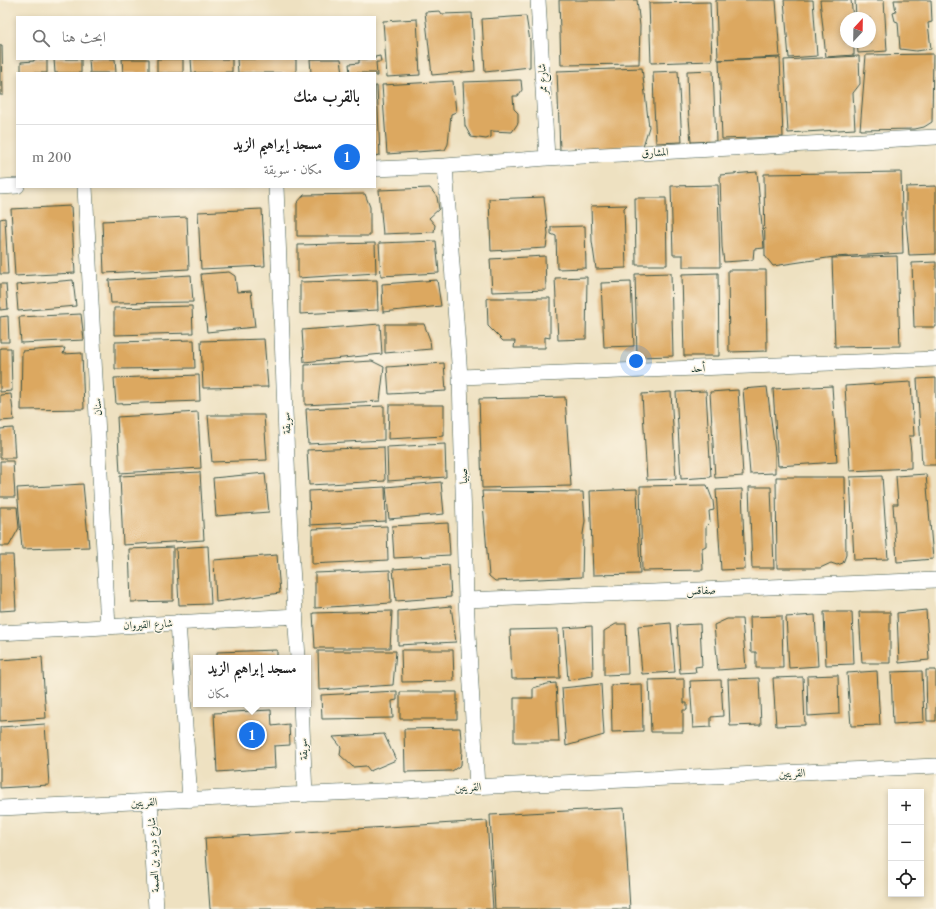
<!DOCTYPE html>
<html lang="ar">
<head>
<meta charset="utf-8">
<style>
	:root { --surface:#fff; --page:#f6f6f6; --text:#222; --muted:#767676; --line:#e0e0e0; --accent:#1a73e8 }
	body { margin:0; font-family:"Libre Caslon Text",Amiri,serif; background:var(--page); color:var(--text); direction:rtl }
	.controls { position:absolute; right:12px; bottom:12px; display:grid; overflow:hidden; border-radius:0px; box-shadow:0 2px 6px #0003 }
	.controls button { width:36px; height:36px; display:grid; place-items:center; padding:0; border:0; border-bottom:1px solid var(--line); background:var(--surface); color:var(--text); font:20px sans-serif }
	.compass { position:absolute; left:840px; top:12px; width:36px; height:36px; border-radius:50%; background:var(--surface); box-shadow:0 2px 6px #0003; rotate:22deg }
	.you { position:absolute; left:636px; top:361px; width:14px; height:14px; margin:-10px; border:3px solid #fff; border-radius:50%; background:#1a73e8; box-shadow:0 0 0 6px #1a73e833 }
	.badge { display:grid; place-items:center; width:26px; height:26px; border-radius:50%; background:var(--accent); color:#fff; font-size:13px; font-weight:700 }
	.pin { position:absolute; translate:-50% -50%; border:2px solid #fff; box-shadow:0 1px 4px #0006 }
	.popup { position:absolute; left:193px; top:655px; width:118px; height:52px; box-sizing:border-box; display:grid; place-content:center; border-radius:0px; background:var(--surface); filter:drop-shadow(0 1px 3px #0005); font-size:13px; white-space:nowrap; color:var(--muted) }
	.popup b { font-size:15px; color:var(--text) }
	.popup::after { content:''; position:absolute; left:50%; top:100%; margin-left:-8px; border:8px solid transparent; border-top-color:var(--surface) }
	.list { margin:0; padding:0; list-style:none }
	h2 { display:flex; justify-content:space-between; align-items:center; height:52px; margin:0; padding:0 16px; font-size:17px }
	h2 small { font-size:13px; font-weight:400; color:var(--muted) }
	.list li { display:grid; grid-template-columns:26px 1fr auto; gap:12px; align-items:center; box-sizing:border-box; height:64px; padding:0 16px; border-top:1px solid var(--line) }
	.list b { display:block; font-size:15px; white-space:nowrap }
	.list p { margin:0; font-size:13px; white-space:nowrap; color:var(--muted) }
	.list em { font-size:13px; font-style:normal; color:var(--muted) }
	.icon { flex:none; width:22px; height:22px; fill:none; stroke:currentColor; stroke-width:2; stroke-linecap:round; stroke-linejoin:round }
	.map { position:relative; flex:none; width:936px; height:909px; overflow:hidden; direction:ltr }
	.search { position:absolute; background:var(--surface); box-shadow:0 2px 6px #0003; left:16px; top:16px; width:360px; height:44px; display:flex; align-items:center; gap:10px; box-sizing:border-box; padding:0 14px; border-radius:0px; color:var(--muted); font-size:15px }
	.panel { position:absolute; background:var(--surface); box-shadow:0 2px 6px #0003; left:16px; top:72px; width:360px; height:116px; border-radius:0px; direction:rtl }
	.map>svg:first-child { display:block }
	.building { fill:#dca860 }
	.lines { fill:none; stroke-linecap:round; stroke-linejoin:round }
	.street-casing { stroke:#3e5649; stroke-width:16 }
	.street { stroke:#fff; stroke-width:15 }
	.labels { text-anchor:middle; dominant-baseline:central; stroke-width:3; stroke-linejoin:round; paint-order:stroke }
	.street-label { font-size:11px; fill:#1f3d34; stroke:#fcf5e5 }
</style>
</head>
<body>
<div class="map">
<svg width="936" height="909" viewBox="0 0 936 909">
	<rect width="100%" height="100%" fill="#fcf5e5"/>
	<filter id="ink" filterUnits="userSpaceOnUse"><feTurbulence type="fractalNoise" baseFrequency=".025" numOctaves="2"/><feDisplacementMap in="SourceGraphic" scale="8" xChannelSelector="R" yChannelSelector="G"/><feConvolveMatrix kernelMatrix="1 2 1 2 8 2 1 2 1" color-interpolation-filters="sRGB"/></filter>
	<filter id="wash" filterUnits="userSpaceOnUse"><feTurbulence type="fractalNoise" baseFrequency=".012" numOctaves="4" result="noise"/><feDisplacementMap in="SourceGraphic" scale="16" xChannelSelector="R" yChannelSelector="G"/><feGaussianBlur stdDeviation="0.9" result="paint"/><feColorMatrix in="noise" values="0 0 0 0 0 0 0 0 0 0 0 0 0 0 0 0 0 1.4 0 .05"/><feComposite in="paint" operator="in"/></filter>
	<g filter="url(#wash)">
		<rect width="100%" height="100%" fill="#eee1c1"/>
		<g id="blocks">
			<path class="building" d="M559,0h78l3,26 -1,38 -78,1z
				M716,0h60l4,57 -62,3z
				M784,0h29l4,56 -28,2z
				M820,0h31l2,18h-7v24h8v13l-28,2z
				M855,0h29l3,51 -29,2 -1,-11h13v-24h-14z
				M894,0h37l1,22 -4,1 3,26 -15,2 -16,-2 -2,-27 -3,-1 -2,-8 3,-1z
				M710,2l2,59 -61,2 -2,-60z
				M440,11l2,3 30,-1 3,58 -43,4 -7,-63z
				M526,16l4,25v26l-45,5 -3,-53z
				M417,19l3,56 -33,2 -4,-56z
				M0,45h2l1,50h-3z
				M933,54l-1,68 -8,5 -9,2 -55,1 6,-75z
				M380,56l1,6h-5l1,14h-2v-3h-25l-1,-9 10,-1v-4h16v-2z
				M859,56l1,28 -7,9 2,36 -67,4 -4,-73z
				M780,58l3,79 -61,2 -3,-79z
				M34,59h13v14h-26v-11l13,-1z
				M54,59h27v14h-26z
				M89,59h26l1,14h-26z
				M122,59h27v14h-26z
				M157,59h26v14h-26z
				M191,59h41v13l-40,1z
				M237,59h59v14h-58z
				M310,59h31l2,14h-32z
				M642,68l7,59 -6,19 -83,4 -3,-79z
				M713,70l3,71 -25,1 -3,-36 -1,-35z
				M678,71l4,71 -26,1 -2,-36 -1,-35z
				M521,80l1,10 -4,6h-5l1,13 4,4v10l-6,9 -21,-1v6l-5,2 -15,-2 -6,-11 -2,-44z
				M453,81l3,31 -5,2 -3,30 -3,6 -58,4 -5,-69z
				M375,86h2l3,69 -5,1z
				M757,172l7,76 -10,1 -1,11 -29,2 -2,-15 -2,-72z
				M901,172l2,81 -69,4 -61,9 -8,-10 -1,-82z
				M718,185l2,82h-37v-12h-10l-2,-69z
				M936,186v68l-27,1 -3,-35v-33z
				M430,188l7,9 2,12 -10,9 6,7 -1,7 -51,2 -4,-44z
				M365,194l5,13v29h-73v-33l7,-8z
				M544,197l4,37 -2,14 -55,3 -2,-52z
				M635,198h31l1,67h-31z
				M627,205l-3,3 2,60 -30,1 -4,-28 -1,-35z
				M71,206l4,67 -60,3 -4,-67z
				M262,209l3,57 -64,3 -3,-57z
				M187,217l2,52 -85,4 -2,-52z
				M5,218l3,56h-8v-55z
				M585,226l1,42 -29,1 -1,-33 -5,-2v-7z
				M436,241l3,32 -58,3 -2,-33z
				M375,243l1,30 -78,5v-33z
				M545,256l1,34 -54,2 -2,-33z
				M897,256l3,90 -65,1 -3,-89z
				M936,262v65h-22l-2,-64z
				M728,270h38l1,81 -38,1z
				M229,272l6,4 2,16 14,-1 4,36 -48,5 -6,-58z
				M671,273l2,83 -36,1 -2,-83z
				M718,273l1,83h-35l-2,-82z
				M191,275l2,27 -82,1 -2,-23z
				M587,277l-1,62 -28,1 -3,-62z
				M73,280l3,26 -58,5 -2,-26z
				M377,280l1,30 -78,4v-32z
				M437,280l4,26 -58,6 -1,-28z
				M631,282l3,64 -30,1 -3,-64z
				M0,284h6l2,25 -8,1z
				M487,298h63v40l-5,-1v11h-31l1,-7h-12l-15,-15z
				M192,306l1,27 -79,2v-27z
				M81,314l3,26 -63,3 -2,-26z
				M8,316l1,26h-9v-25z
				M380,324l2,30 -78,8 -2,-32z
				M385,324h39l6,16 1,9 -46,4z
				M264,339l4,48 -65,1 -2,-47z
				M194,340l1,28 -80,1v-27z
				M0,348h11l1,43 -12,1z
				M65,348l-2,6 19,-1 2,56 -63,1 1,-59z
				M372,361l12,6 -4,34 -75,4v-40z
				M444,363l2,28 -57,3 -2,-27z
				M199,375l1,26 -84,3 -2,-26z
				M936,378v87h-14l-5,-86z
				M911,382l3,54h-5l2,16v16l-61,3 -5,-85z
				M832,386l5,76 -59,4 -5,-77z
				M767,387l8,65v21l-25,1 -7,-85z
				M738,390l5,86 -28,2 -5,-86z
				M706,391l5,86 -30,2 -5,-87z
				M671,392l5,87 -29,1 -5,-86z
				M11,394l3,26 -14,1v-26z
				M565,397l6,89 -89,2 -3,-89z
				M389,405h55v31l-56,3z
				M384,406v34l-76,4 -2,-35z
				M198,412l3,56 -81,5 -3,-56z
				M208,415h56l3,45 -55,2z
				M13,428l2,30h-15v-29z
				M445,444l1,33 -58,4 -1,-34z
				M384,447l1,34 -76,4 -2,-35z
				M0,461h13l2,36h-15z
				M200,472l4,68 -81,5 -3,-69z
				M265,473l4,39 -53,4 -3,-38z
				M926,474l7,85 -36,3 -4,-58h5l-2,-28z
				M882,476l6,83 -34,1 -4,-83z
				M776,477h69l1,78 -3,8 -6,2 -6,-2 -11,5h-43z
				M441,482l3,32 -55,5 -3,-32z
				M83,484l6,63 -67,2 -5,-61z
				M707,485l6,16 1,9 -5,1 1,11 -4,4v20l-4,2 1,22 -61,1 -2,-85z
				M385,487l1,34 -76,4 -1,-34z
				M749,487h22l3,81h-22z
				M637,489l3,85 -47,1 -3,-84z
				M742,489l3,80 -24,1 -5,-80z
				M482,491l101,1 2,29 -2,13 -1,43 -87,4 -6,-5z
				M0,507h17l2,21 -10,18h-9z
				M448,523l2,32 -56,3 -2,-32z
				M387,526l1,34 -76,4v-35z
				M208,546l3,58 -32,1 -3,-57z
				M173,547v54l-42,1 -2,-53z
				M0,555h13l3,55 -16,1z
				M277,555l3,38 -64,9 -2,-42z
				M449,565l2,32 -55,4 -3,-32z
				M390,570l1,33 -76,5v-35z
				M451,606l5,36 -58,3v-34z
				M926,610l3,50 -30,3 -2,-50z
				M392,611l-2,37h-75l-2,-35z
				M824,612h28l2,52 -28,1z
				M859,612h31v51h-28z
				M815,615l3,51 -29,2 -3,-51z
				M782,616l1,52h-27v-16h-5l-1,-35z
				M727,619h15l4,49 -28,2 -4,-45z
				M671,623l4,49 -33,2 -4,-48z
				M616,624h10l2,50 -24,1v-44z
				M700,624l2,42 -7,1 1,5 -16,1 -3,-48z
				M592,626l1,50 -25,4 -4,-52z
				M558,629l2,49 -48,1 -2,-49z
				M277,650v8h-60v-6z
				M401,650h52l1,31 -52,1z
				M318,651h78l-3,34 -74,5z
				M42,657l4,61 -46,3v-61z
				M926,670h10v51h-9z
				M877,671l3,54 -29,1 -4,-53z
				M922,671l2,51 -31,2 -2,-52z
				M838,675l1,39 -31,2 -1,-40z
				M803,677l2,48 -29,1 -3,-48z
				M759,678l2,47 -31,1 -2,-47z
				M684,679v24h3v7h-4v22h-32l-2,-52z
				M721,680l2,36 -12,1v10l-18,1 -3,-47z
				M556,683l3,59h-45v-44h19v-10l14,-4z
				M601,684l3,51 -38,11 -4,-58z
				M642,684l1,47 -31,1 -1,-47z
				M397,691v9l-5,1 1,17 -71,1 -1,-24z
				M400,692h57v27h-57z
				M271,710l1,16 17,-2 1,21 -16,1 1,22 -58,4 -3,-59z
				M45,724l4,61 -49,3v-61z
				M460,728l2,22 -1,15 -9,6 -47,1 -1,-43z
				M384,734l12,26 -26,11 -4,-5 -13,1 -13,-12 1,-8 -8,-10z
				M624,808l6,101h-135l-5,-94z
				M487,821l6,88h-283l-5,-71z"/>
		</g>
	</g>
	<g filter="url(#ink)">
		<use href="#blocks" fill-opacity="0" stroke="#3e5649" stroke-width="1"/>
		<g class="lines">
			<g class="street-casing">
				<path id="street" d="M538,0l9,158
					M445,166l15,211 6,223 11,187
					M375,169l70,-3 102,-8 389,-21
					M0,187l17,-1
					M85,187l23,440
					M276,187l14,348 8,123
					M460,377l476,-18
					M466,600l470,-20
					M178,622l12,178
					M0,633l296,-17
					M301,704l4,91
					M150,801l6,108
					M0,808l936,-42"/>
			</g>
			<use href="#street" class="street"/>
		</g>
	</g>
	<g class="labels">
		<g class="street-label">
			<text transform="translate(542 79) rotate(-93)">شارع ممر</text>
			<text transform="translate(655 152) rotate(-3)">المشارق</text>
			<text transform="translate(698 368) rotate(-2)">أحد</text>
			<text transform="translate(97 407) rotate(-93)">سنان</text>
			<text transform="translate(286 423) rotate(-93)">سويقة</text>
			<text transform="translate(463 476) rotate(-91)">صبيا</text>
			<text transform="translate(701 590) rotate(-2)">صفاقس</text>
			<text transform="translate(148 624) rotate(-3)">شارع القيروان</text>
			<text transform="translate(303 749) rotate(-93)">سويقة</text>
			<text transform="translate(792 773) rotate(-3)">القريتين</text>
			<text transform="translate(468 787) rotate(-3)">القريتين</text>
			<text transform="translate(144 802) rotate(-3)">القريتين</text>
			<text transform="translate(153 855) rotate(-93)">شارع دريد بن الصمة</text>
		</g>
	</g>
</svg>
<div class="controls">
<button>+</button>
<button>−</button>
<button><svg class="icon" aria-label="locate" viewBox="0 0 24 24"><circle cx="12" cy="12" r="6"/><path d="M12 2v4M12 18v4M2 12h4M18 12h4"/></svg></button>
</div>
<svg class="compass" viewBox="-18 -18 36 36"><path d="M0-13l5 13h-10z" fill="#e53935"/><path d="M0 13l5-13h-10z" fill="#767676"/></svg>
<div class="you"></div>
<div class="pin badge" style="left:252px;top:735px">1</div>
<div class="popup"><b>مسجد إبراهيم الزيد</b>مكان</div>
<div class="search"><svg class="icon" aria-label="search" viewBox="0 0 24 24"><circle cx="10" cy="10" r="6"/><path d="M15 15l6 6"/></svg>ابحث هنا</div>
<section class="panel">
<h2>بالقرب منك<small></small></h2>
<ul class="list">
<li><span class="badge">1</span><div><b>مسجد إبراهيم الزيد</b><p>مكان · سويقة</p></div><em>200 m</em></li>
</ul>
</section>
</div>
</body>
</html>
